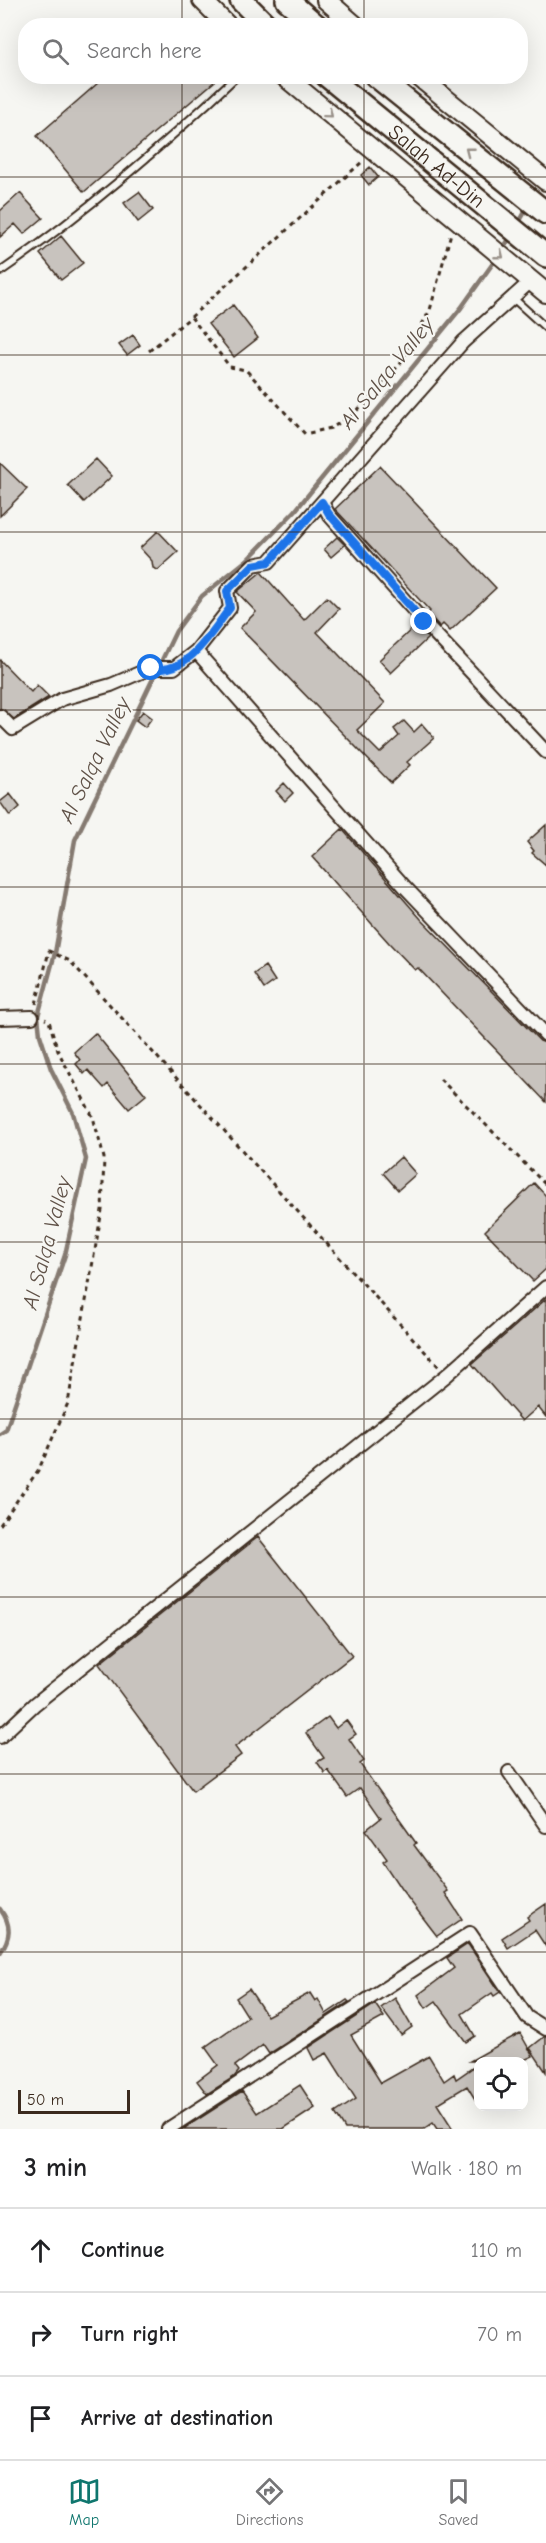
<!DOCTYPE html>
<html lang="en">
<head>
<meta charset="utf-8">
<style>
	:root { --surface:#fff; --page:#f2f2f2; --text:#202124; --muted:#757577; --line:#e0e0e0; --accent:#0f766e }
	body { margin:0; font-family:"Comic Neue",sans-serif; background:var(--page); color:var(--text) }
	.controls { position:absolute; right:18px; bottom:18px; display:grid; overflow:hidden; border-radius:12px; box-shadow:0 6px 24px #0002 }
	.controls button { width:54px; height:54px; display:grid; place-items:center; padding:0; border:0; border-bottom:2px solid var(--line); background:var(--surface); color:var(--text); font:30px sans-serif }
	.scale { position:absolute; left:18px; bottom:15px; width:112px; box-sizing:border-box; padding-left:6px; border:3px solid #3b2a1e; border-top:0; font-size:16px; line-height:21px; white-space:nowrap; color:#3b2a1e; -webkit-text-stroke:4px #f6f6f2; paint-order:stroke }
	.stop { position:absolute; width:18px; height:18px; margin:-14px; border:4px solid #1a73e8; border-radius:50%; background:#fff }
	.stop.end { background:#1a73e8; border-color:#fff; box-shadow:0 2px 6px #0008 }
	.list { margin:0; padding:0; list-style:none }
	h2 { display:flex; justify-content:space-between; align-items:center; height:78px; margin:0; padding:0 24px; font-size:26px }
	h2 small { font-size:20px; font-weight:400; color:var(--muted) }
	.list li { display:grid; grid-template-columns:39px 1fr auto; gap:18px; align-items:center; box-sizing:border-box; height:84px; padding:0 24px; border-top:2px solid var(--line) }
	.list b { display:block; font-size:22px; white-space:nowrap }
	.list em { font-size:20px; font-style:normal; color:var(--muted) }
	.icon { flex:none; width:33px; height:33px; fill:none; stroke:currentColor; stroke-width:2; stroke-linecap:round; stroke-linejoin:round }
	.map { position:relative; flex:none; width:546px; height:2129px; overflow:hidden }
	.search { position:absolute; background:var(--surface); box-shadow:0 6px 24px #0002; left:18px; right:18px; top:18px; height:66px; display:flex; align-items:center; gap:15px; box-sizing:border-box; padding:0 21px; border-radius:24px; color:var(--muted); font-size:22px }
	.sheet { height:330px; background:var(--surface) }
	nav { display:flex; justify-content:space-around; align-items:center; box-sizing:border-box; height:84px; border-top:2px solid var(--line); background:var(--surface); font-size:16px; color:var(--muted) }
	nav a { display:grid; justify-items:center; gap:3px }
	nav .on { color:var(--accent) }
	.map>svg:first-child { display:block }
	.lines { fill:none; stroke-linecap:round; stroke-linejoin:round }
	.stream { stroke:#857a71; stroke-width:4.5 }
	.building { fill:#c8c3be; stroke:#3b2a1e; stroke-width:1.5 }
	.service-casing { stroke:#3b2a1e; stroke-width:10 }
	.minor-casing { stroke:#3b2a1e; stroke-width:16 }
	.secondary-casing { stroke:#3b2a1e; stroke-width:22 }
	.trunk-casing { stroke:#3b2a1e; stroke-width:26 }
	.path { stroke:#3b2a1e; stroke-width:3; stroke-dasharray:4.5 4.5; stroke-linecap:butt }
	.service { stroke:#f6f6f2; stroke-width:6 }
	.minor { stroke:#f6f6f2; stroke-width:12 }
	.secondary { stroke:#f6f6f2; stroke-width:18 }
	.trunk { stroke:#f6f6f2; stroke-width:21 }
	.oneway { stroke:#989088 }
	.route { stroke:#1a73e8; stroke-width:8 }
	.grid { fill:none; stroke:#3b2a1e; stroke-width:1.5; stroke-opacity:0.55 }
	.labels { text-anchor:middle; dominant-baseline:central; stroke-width:4.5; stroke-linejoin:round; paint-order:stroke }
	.street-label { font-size:21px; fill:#3b2a1e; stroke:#f6f6f2 }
	.water-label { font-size:22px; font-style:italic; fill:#605248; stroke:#f6f6f2 }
</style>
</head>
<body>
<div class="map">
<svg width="546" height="2129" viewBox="0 0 546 2129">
	<rect width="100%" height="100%" fill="#f6f6f2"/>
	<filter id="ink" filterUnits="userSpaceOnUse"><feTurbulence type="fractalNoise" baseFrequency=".0167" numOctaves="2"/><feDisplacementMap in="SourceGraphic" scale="12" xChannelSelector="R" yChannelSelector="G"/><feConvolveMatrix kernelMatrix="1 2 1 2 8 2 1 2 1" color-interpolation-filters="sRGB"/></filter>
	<g filter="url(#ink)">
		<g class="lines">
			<path class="stream" d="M517,226l12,-21
				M501,252l10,-16
				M0,1434l6,-4 59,-175 21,-96 -13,-46 -22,-44 -11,-34 -2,-19 17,-63 20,-113 101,-209 26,-35 45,-36 48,-49 166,-203 35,-49
				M0,1909c12,16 11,28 0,44"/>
		</g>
		<path class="building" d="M106,76h115l-137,116 -47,-56z
			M370,167l8,10 -9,8 -8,-10z
			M139,192l14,18 -15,12 -14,-19z
			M20,193l23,25 -19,16 -9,-10 -15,13v-26z
			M61,236l22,27 -22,17 -21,-26z
			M233,305l25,33 -24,19 -26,-33z
			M133,335l7,10 -13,10 -8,-10z
			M96,459l16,17 -28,26 -16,-17z
			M0,463l27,26 -27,27z
			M380,466l116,122 -46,43 -7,-7 -3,3 -10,-11 -2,-2 2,-3 -95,-102z
			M158,531l20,21 -20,18 -5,-2 -1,-7 -12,-13z
			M337,537l8,8 -14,12 -7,-8z
			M261,572l43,48 23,-23 12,12 -22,23 68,71 -28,27 23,23 19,-17 -5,-7 10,-8 10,11 8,-8 12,14 -27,24 3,3 -19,18 -151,-155 16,-16 -19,-20z
			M416,625l12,13 -37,35 -12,-13z
			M0,660l31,32 6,-7 12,12 -35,22 -14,-11z
			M143,711l9,7 -7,9 -9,-7z
			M284,783l9,10 -8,8 -9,-10z
			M10,794l10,13 -10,9 -10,-14z
			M546,825v40l-14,-12 2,-2 -7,-9z
			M342,829l79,90 119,122 6,2v59l-128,-134 -3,2 -26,-27 -77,-86z
			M265,966l10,15 -11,8 -10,-15z
			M95,1033l51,62 -17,14 -21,-25 -4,4 -16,-18 -4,4 -8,-10 4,-4 -6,-8z
			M401,1157l15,17 -18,16 -15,-17z
			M534,1183l12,13v73l-13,12 -48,-50z
			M546,1299v118l-8,-10 -16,14 -50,-57z
			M258,1537l94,119 -117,91 6,8 -48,36 -94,-127z
			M328,1717l8,11 10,-8 10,14 -7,5 15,22 -4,3 56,79 -2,2 34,46 -3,2 17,26 -25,17 -36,-47 -18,-27 4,-3 -21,-29 15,-12 -21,-30 -13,9 -19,-27 -3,3 -8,-11 7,-4 -18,-25z
			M546,1904v43l-11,-17 -27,18 -6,-10 27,-18 -2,-3z
			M468,1944l32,48 -6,4 -2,-3 -30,21 13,22 -9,6 -30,-41 -10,7 -8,-13 36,-27 -7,-10z
			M249,1989l18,27 43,-23 5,8 3,-2 8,15 21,-14 2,2 -80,52 -6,-9 -28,21 4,5 -5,6 -27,17 -10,-13 21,-16 -13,-18 43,-30 -12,-19z
			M395,1998l17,29 -11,8 -20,-27z
			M375,2004l9,13 -33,18 30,48 48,-27 15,25 10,-7 2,5 22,-15v40l-11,-18 -30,18 16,25h-16l-4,-6 -9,6h-79l-10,-16 21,-14 -29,-46 -13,7 -6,-12z
			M520,2033l13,23 -11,5h-52z
			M544,2037h2v35l-16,-24z
			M300,2085l15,23 -32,21h-100l59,-38 15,22z"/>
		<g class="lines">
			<g class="service-casing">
				<path id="service" d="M0,272c84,-58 163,-126 237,-196
					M514,299l32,29"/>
			</g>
			<g class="minor-casing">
				<path id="minor" d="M531,281l-68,61 -141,160 7,13 95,107 122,130
					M196,651l209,236 141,148
					M0,716l13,13 49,-30 49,-14 40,-17h23l22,-17 34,-43 -3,-17 26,-26 16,-3 53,-60
					M0,1018l32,-1
					M0,1737l35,-33 412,-329 99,-88
					M509,1772l37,54
					M168,2129l302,-196 57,84 19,12"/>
			</g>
			<g class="secondary-casing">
				<path id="secondary" d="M202,0l26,26
					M326,0l30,26
					M284,76l262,217
					M418,76l128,105"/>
			</g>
			<g class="trunk-casing">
				<g id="trunk">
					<path d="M241,0l26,26"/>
					<path d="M287,0l30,26"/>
					<path id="s1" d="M327,76l219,180"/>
					<path d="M376,76l170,137"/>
				</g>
			</g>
			<path class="path" d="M191,317l39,50 16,3 59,64 26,-6 22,-13 47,-51 30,-54 21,-77
				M149,351l42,-34 172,-156
				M36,1004l13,-53 21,10 369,406
				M440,1079l106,106
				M0,1525l39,-56 29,-66 34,-193 2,-52 -4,-15 -7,-26 -35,-66 -9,-30 -4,-2"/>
			<use href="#service" class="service"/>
			<use href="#minor" class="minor"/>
			<use href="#secondary" class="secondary"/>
			<use href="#trunk" class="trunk"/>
		</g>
		<defs><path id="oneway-chevron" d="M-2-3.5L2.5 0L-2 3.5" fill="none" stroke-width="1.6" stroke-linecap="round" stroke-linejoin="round" transform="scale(1.5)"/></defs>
		<g class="oneway">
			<use href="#oneway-chevron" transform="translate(329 114) rotate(40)"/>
			<use href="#oneway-chevron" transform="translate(469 151) rotate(-142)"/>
			<use href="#oneway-chevron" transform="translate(500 255) rotate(39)"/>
		</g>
	</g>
	<g class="lines" filter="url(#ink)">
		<path class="route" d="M151,668c36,9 60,-36 79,-60l-3,-17 26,-26 16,-3 53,-60 7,12 95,108"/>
	</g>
	<path class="grid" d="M182,0v26M364,0v26M182,76v2053M364,76v2053M0,177h546M0,355h546M0,532h546M0,710h546M0,887h546M0,1064h546M0,1242h546M0,1419h546M0,1597h546M0,1774h546M0,1952h546"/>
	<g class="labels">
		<g class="street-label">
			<text stroke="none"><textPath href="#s1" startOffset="142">Salah Ad-Din</textPath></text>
		</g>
		<g class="water-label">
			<text transform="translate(387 373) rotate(-51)">Al Salqa Valley</text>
			<text transform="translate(95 760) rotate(-64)">Al Salqa Valley</text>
			<text transform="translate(47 1243) rotate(-75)">Al Salqa Valley</text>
		</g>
	</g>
</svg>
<div class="controls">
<button><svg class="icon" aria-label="locate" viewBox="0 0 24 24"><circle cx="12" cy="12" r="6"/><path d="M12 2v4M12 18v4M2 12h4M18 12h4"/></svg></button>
</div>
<div class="scale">50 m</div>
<div class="stop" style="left:151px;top:668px"></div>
<div class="stop end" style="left:424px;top:622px"></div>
<div class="search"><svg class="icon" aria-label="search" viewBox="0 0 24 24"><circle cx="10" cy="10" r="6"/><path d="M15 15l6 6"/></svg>Search here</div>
</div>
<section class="sheet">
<h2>3 min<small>Walk · 180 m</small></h2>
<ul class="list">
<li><svg class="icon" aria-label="ahead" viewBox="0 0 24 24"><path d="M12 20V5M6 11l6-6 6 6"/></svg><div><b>Continue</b></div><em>110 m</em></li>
<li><svg class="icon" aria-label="right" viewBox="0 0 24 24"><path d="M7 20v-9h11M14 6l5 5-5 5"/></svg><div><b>Turn right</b></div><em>70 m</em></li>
<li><svg class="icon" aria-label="arrive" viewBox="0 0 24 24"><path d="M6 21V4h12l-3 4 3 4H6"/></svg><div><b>Arrive at destination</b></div></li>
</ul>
</section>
<nav>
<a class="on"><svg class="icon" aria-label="map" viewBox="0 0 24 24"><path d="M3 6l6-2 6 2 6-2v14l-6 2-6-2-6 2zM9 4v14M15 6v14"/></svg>Map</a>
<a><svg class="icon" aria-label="directions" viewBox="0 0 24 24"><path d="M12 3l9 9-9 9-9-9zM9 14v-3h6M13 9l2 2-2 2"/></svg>Directions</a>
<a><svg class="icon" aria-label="saved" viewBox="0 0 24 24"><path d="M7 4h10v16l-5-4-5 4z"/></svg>Saved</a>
</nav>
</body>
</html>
